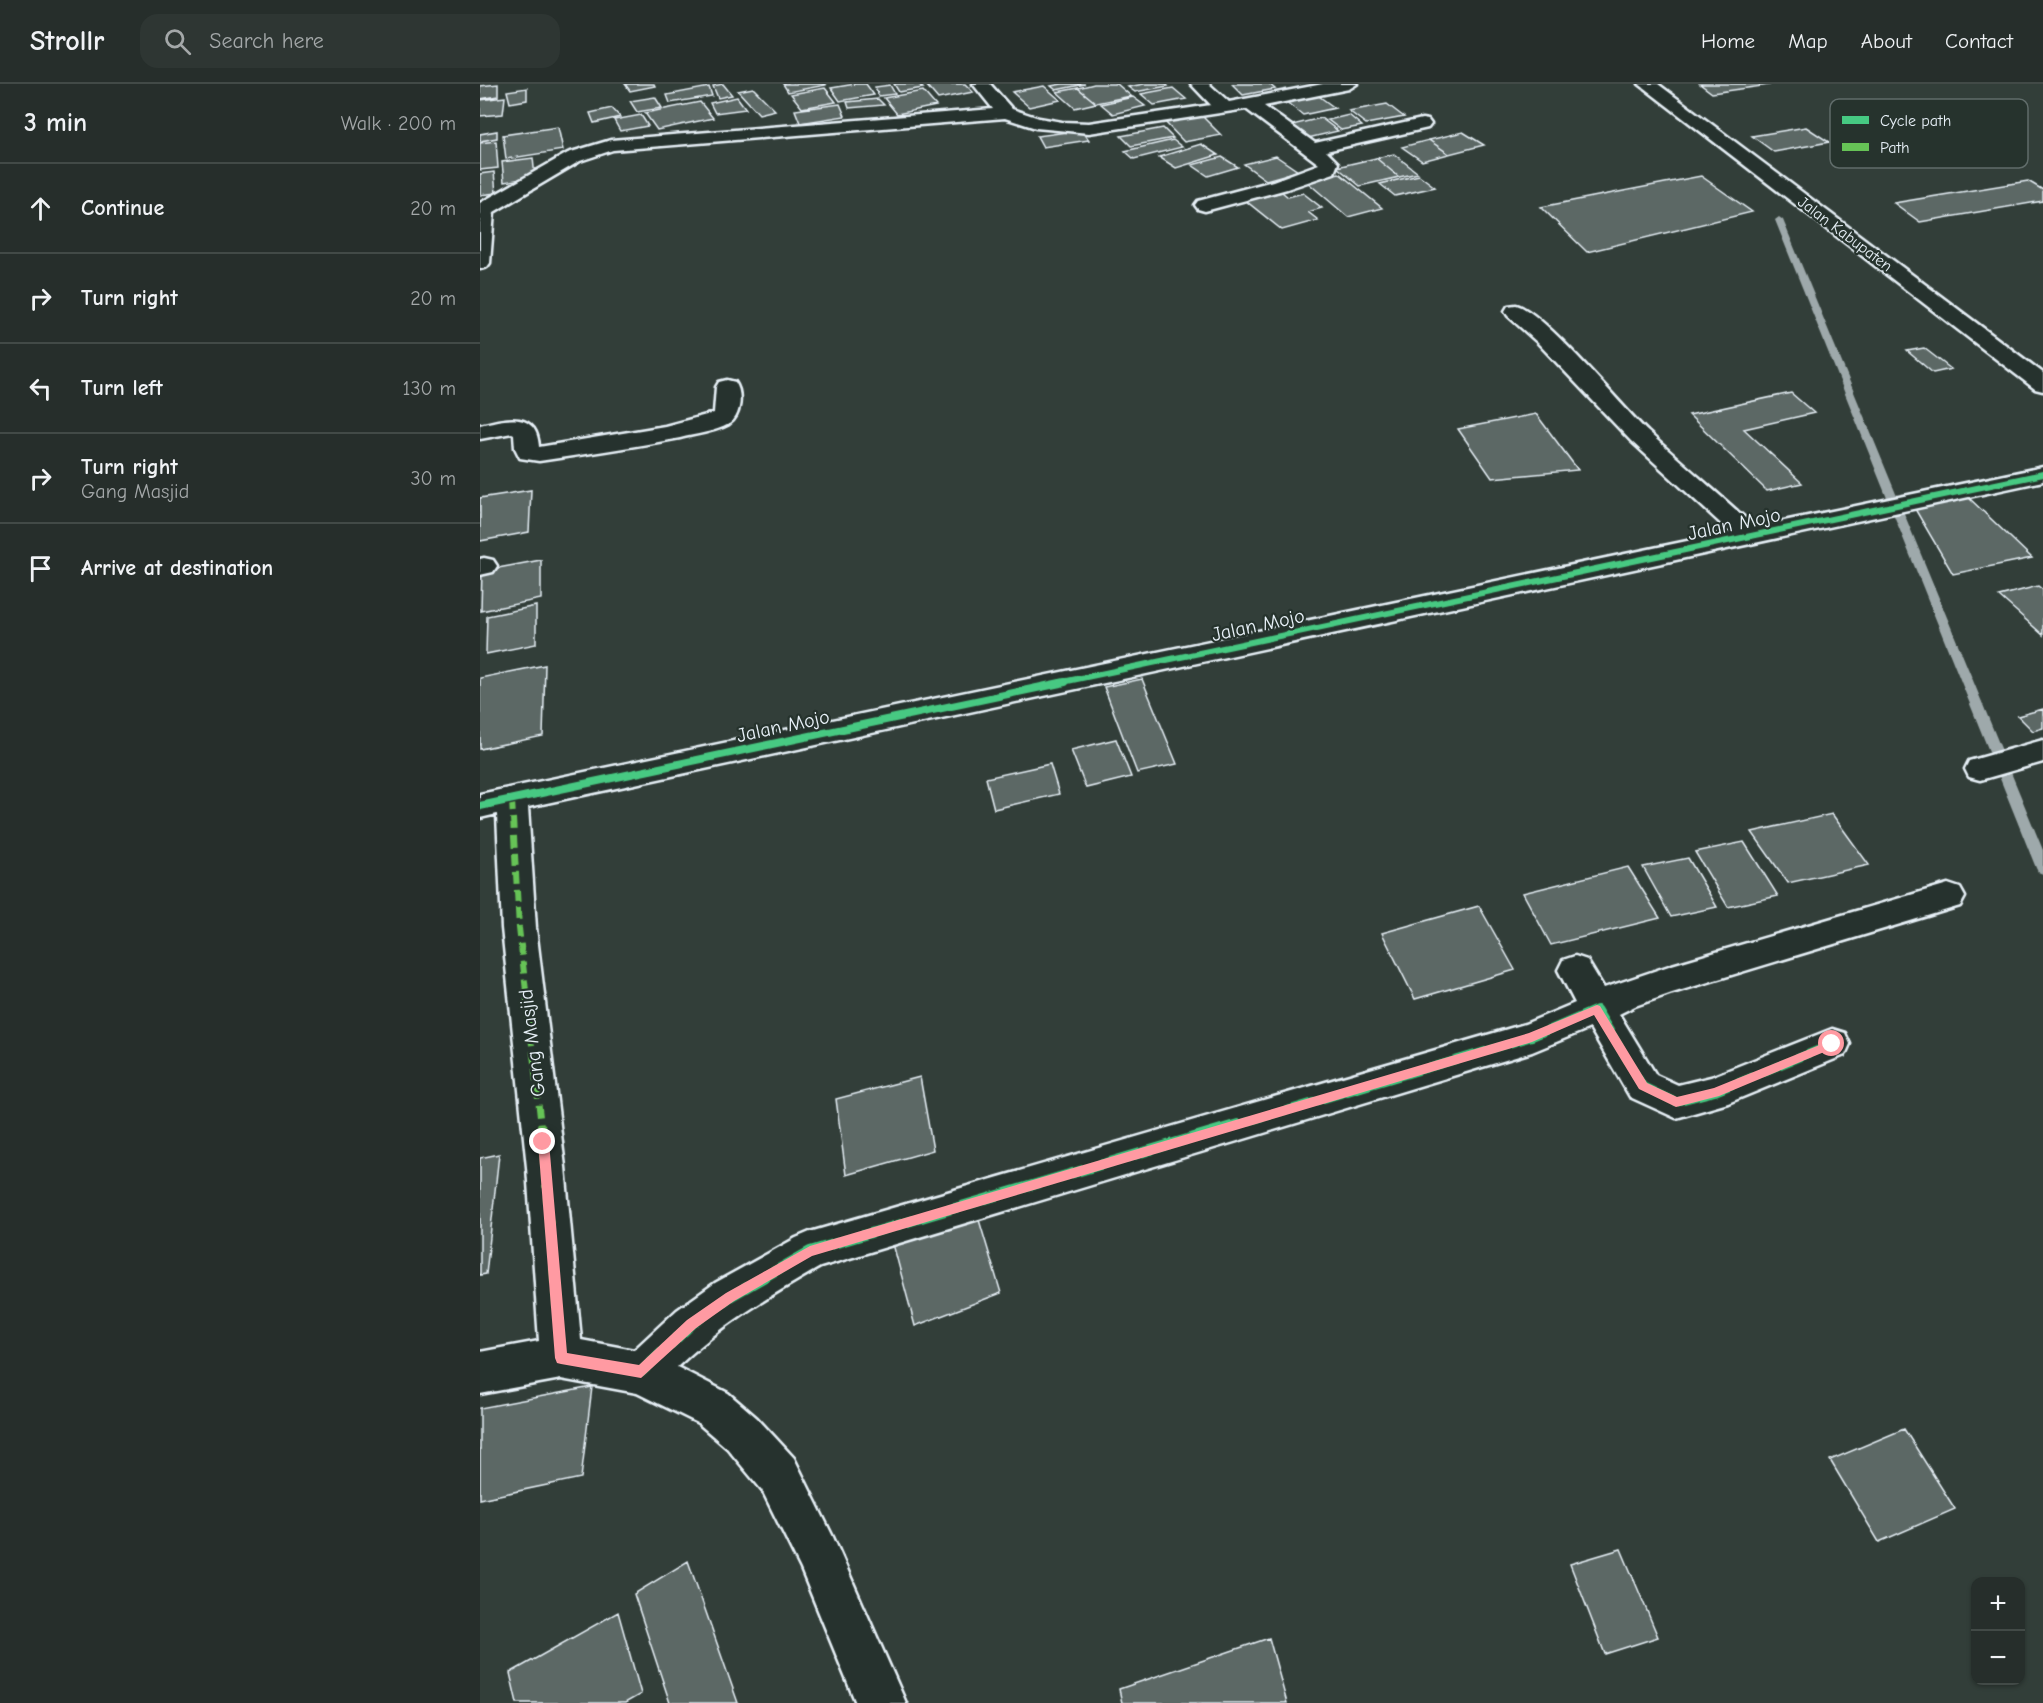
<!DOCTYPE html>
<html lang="en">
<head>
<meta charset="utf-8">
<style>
	:root { --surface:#262e2b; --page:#2e3633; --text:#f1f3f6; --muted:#a4a8a9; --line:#424a47 }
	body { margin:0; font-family:"Comic Neue",sans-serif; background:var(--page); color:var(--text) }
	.controls { position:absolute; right:18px; bottom:18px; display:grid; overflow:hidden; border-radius:12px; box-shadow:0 2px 4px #0004 }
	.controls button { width:54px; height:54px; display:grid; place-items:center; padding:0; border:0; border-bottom:2px solid var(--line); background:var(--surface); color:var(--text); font:30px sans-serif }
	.stop { position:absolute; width:18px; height:18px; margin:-14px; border:4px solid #ff9aa2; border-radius:50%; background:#fff }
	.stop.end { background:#ff9aa2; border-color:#fff; box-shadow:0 2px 6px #0008 }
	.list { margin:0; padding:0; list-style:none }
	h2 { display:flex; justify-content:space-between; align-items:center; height:78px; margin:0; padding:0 24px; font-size:26px }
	h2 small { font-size:20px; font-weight:400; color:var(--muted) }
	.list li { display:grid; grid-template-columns:39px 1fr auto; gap:18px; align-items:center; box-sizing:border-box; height:90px; padding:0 24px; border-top:2px solid var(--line) }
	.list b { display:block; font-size:22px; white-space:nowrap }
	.list p { margin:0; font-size:20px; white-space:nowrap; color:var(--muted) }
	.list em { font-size:20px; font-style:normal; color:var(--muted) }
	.icon { flex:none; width:33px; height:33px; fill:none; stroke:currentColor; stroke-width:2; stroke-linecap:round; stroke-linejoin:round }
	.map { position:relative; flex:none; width:1563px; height:1619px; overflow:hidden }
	header { display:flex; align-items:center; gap:36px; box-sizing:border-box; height:84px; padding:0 30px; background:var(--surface); border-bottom:2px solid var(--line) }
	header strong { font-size:28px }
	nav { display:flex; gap:33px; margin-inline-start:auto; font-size:21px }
	.search { width:420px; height:54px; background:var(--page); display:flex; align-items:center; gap:15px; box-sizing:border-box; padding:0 21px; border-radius:18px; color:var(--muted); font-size:22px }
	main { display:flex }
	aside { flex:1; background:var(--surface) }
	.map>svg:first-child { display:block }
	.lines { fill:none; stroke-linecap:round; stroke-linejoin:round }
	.stream { fill:#9ea9ab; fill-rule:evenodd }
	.building { fill:#5c6865; stroke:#e8f1f8; stroke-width:1.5 }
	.minor-casing { stroke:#e8f1f8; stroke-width:5 }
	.major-casing { stroke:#e8f1f8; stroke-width:5 }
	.minor { fill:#26332d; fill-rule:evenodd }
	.major { fill:#26332d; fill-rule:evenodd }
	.quiet-far1 { stroke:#66c356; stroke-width:6; stroke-dasharray:12 6; stroke-linecap:butt }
	.quiet { stroke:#66c356; stroke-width:8; stroke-dasharray:16 8; stroke-linecap:butt }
	.cycleway-far2-casing { stroke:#26332d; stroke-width:9 }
	.cycleway-far1-casing { stroke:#26332d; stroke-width:11 }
	.cycleway-casing { stroke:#26332d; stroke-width:14 }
	.cycleway-far2 { stroke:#46c982; stroke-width:6 }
	.cycleway-far1 { stroke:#46c982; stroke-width:8 }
	.cycleway { stroke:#46c982; stroke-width:10 }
	.route { fill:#ff9aa2 }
	.labels { text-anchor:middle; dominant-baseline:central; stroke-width:4.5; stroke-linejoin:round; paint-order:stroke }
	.far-street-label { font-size:16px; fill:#e8f1f8; stroke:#26332d }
	.street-label { font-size:20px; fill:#e8f1f8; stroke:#26332d }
	.key { fill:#26332d; stroke:#606c6a; stroke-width:1.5 }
	.key-label { font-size:16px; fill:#e8f1f8 }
</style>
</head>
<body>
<header>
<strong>Strollr</strong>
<div class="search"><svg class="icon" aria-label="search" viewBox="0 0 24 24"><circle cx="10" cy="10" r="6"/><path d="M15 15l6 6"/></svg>Search here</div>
<nav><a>Home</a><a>Map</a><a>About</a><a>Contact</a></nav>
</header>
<main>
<aside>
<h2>3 min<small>Walk · 200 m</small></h2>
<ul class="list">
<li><svg class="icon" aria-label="ahead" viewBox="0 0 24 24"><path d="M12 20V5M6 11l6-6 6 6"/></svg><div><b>Continue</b></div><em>20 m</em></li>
<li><svg class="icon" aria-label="right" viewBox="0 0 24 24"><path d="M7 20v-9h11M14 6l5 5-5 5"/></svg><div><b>Turn right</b></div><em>20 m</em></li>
<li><svg class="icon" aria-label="left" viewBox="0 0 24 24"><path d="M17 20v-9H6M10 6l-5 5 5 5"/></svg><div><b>Turn left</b></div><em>130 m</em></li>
<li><svg class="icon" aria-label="right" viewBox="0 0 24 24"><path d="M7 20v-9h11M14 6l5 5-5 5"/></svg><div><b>Turn right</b><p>Gang Masjid</p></div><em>30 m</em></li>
<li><svg class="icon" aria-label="arrive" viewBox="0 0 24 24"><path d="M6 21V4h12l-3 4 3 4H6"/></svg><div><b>Arrive at destination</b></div></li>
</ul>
</aside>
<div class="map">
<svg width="1563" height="1619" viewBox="0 0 1563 1619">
	<rect width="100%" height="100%" fill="#323e39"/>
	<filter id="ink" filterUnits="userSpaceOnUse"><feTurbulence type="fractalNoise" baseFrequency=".0167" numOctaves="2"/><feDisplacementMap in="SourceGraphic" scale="12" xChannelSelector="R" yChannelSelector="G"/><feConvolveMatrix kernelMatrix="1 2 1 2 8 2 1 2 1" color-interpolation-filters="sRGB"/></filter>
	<g filter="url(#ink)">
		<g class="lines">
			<path class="stream" d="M1299,133l4,3 260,630v24l-5,-2 -2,-4 -261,-648z"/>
		</g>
		<path class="building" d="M18,0v12l-18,3v-13z
			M145,0h29l1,2 -25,5z
			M243,0l9,11 -14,3 -5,-12z
			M303,0h43v1l-38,7z
			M375,0h11l8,11 -34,6 -9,-13z
			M414,0h24l5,4 -24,4z
			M451,0h34l8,8 -35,7 -12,-14z
			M582,0h23l-29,6 -5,-4z
			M614,0h23l14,12 -35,7 -18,-15z
			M664,0h22l2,2 -33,6 -7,-5z
			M752,0h37l6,5 -32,6z
			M1220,0h68l1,1 -57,8z
			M410,1l5,9 -16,2 -4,-9z
			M564,2l16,14 -31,7 -17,-15z
			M229,3l3,9 -42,7 -3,-8z
			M47,4v12l-17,3 -3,-12z
			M273,4l22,22 -16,4 -21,-23z
			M345,4l11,14 -34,6 -11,-14z
			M598,4l18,15 -21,5 -18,-16z
			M693,4l13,11 -32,6 -13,-11z
			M443,7l13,15 -39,8 -13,-16z
			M836,10l19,14 -32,7 -18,-14z
			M25,13l-2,17 -23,2v-16z
			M175,13l7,11 -25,4 -7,-11z
			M257,13l9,12 -31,4 -5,-10z
			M653,13l12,9 -32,8 -12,-10z
			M398,15l6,6 -35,3 -2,-6z
			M220,18l13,16 -56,12 -12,-17z
			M360,20l5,12 -45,7 -5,-13z
			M907,20l17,13 -38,7 -17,-13z
			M132,24l8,9 -26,6 -4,-10z
			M720,30l21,21 -37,7 -20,-21z
			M161,31l7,11 -28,5 -6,-11z
			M869,31l13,11 -21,4 -13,-10z
			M841,34l17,13 -30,7 -16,-13z
			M78,43l5,23 -57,9 -3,-24z
			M1326,43l23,15 -55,10 -22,-16z
			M683,44l10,10 -42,8 -10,-10z
			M602,46l7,10 -46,7 -6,-11z
			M17,47v7l-17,3v-7z
			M983,48l21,13 -35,9 -20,-14z
			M693,56l9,7 -48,12 -9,-8z
			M949,56l20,14 -27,7 -20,-14z
			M16,57l2,27 -18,2v-27z
			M721,60l17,11 -42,13 -17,-11z
			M914,70l24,19 -19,4 -23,-19z
			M796,72l22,15 -32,9 -22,-16z
			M742,73l16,10 -30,9 -16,-11z
			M53,74l2,19 -31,5 -2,-20z
			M896,74l23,19 -39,9 -23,-19z
			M14,88l2,21 -16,2v-21z
			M859,89l43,35 -34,9 -42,-36z
			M939,91l16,12 -40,9 -15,-12z
			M1221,92l51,36 -165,40 -46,-45z
			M1548,97l15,9v11l-123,21 -26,-19z
			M802,108l6,5 15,-4 19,15 -14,4 10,8 -36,10 -36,-29z
			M1444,264l27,21 -18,4 -26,-22z
			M1311,309l23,20 -70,16 58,54 -35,8 -78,-76z
			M1056,330l42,56 -86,8 -34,-49z
			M51,406l-2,42 -49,9v-43z
			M1489,414l63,60 -79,16 -38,-65z
			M61,476v39l-60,12 1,-40z
			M1558,502l5,4v45l-44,-39z
			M56,522v38l-50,10 1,-38z
			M65,581l-2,71 -63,13v-71z
			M662,595l35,85 -40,9 -33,-86z
			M1563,625v19l-10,3 -15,-15z
			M636,655l15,38 -45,11 -15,-38z
			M570,680l9,30 -65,15 -8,-31z
			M1352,730l37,51 -81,18 -36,-51z
			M1264,758l34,54 -50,11 -33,-55z
			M1208,774l29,49 -46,10 -28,-50z
			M1148,783l32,51 -109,27 -28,-52z
			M999,822l36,64 -100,29 -33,-66z
			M440,993l13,73 -87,25 -10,-76z
			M19,1070l-13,120 -6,1v-117z
			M496,1126l25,83 -86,33 -23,-86z
			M112,1303l-11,91 -101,21v-91z
			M1424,1345l51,80 -76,33 -49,-82z
			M1141,1465l37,88 -53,17 -35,-90z
			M208,1477l50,142h-68l-36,-109z
			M138,1528l23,82 -16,9h-108l-7,-30z
			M789,1554l18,65h-165l-3,-14z"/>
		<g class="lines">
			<g class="minor-casing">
				<path id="minor" d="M493,0h17l22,25 27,9 23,4 27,1 122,-18 -20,-21h18l20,18 94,-18h34l-8,5 -85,17 51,37 107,-24 6,1 3,4 -3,4 -102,23 12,12 -4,10 -47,16 -82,22 -7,-2 -3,-4 3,-4 75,-20 46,-17 -73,-55 -157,24 -53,-5 -31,-10 -392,32 -33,11 -86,51 -4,51 -3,4 -7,2v-66l88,-50 43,-13 382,-31z
					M1036,221c27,6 106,102 132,127 35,32 72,63 107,95l288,-60v14l-1515,326 8,121 29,239 16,173 53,10 43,-40 38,-27 81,-45 14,-6 715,-208 50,-21 -17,-33 5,-10 12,-4 12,4 17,28 68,-23 276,-81 12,4 5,9 -5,9 -288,87 -37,13 -16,8 37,61 22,10 33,-8 121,-48 13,4 5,11 -5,11 -117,48 -52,15 -46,-21 -40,-69 -58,24 -712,215c-55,32 -97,56 -143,100l51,26 29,25 37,40 39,79 73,166h-50l-55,-134 -39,-79 -35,-42 -29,-25 -61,-30 -76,-14 -81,15v-42l59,-11 -12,-174 -25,-239 -5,-114 -17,4v-24l1250,-262 -99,-91 -93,-98 -30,-27 -3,-5 3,-5z
					M247,296l8,2c8,11 6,34 -6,42 -14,8 -34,10 -49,14 -47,9 -94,16 -141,23l-19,-3 -5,-10 -1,-14 -2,-1 -32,6v-14c25,-6 57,-15 59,22l126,-21 49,-13 2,-26 3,-5z
					M4,474l9,2 4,6 -4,6 -13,3v-16z
					M1563,656v22l-63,18 -11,-3 -4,-8 4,-8z"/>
			</g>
			<g class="major-casing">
				<path id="major" d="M1159,0h19l385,289v18l-8,-2z"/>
			</g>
			<use href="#minor" class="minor"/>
			<use href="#major" class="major"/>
			<path class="quiet-far1" d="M32,716l7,128 22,198"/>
			<path class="quiet" d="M61,1040l20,234"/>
			<g class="cycleway-far2-casing">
				<path id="cycleway-far2" d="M578,599l985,-209"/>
			</g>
			<g class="cycleway-far1-casing">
				<path id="cycleway-far1" d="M0,722l585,-124
					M753,1042l299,-89 65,-28 46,77 33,16 39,-10 117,-48"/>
			</g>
			<g class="cycleway-casing">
				<path id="cycleway" d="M161,1288l51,-48 38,-27 80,-46 428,-127"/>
			</g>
			<use href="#cycleway-far2" class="cycleway-far2"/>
			<use href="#cycleway-far1" class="cycleway-far1"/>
			<use href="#cycleway" class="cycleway"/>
		</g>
	</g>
	<path class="route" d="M1117,921l3,1 47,77 30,14 37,-9 118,-48 6,4 -2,3 -117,49 -43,11 -37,-18 -45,-74 -62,27 -720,214 -78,45 -38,27 -55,50 -80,-14 -4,-1 -2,-5 -17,-216 5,-5 6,5 18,211 72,12 48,-45 39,-27 84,-47 719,-213z"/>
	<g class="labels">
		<g class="far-street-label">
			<text transform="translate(1365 150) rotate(37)">Jalan Kabupaten</text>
		</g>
		<g class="street-label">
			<text transform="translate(1254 440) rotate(-12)">Jalan Mojo</text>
			<text transform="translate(778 541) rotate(-12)">Jalan Mojo</text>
			<text transform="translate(303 642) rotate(-12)">Jalan Mojo</text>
			<text transform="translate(52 959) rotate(-97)">Gang Masjid</text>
		</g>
	</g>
	<rect x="1350" y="15" width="198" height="69" rx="9" class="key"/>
	<rect x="1362" y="32" width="27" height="8" fill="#46c982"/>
	<rect x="1362" y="59" width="27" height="8" fill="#66c356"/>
	<g class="key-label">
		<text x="1400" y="42">Cycle path</text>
		<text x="1400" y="69">Path</text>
	</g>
</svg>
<div class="controls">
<button>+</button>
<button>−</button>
</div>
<div class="stop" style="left:1352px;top:960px"></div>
<div class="stop end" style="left:63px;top:1058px"></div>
</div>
</main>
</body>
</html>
